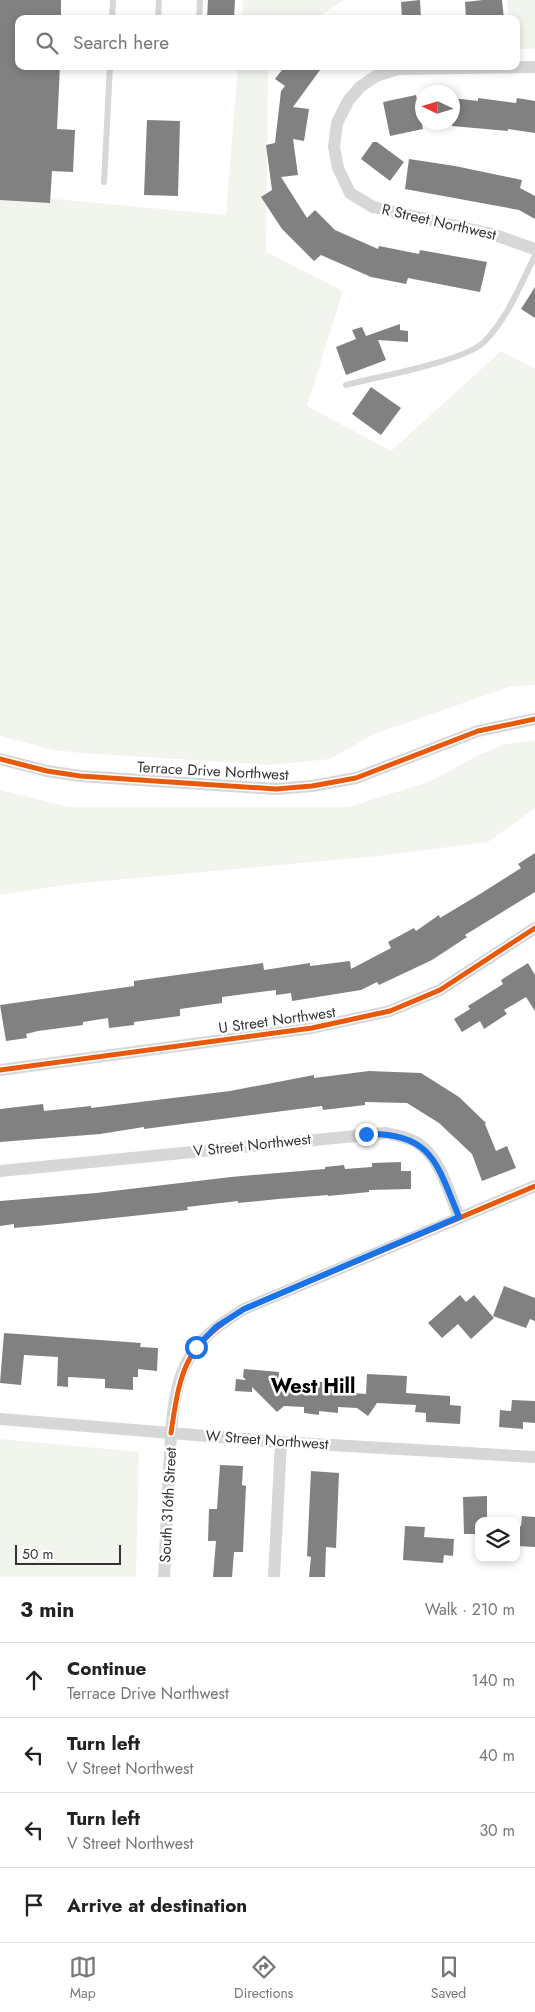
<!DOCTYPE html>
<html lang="en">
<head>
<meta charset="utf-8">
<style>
	:root { --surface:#fff; --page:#f6f6f6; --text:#222; --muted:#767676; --line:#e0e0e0; --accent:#7a7a7a }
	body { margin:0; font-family:Jost,sans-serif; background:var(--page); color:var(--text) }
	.controls { position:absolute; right:15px; bottom:15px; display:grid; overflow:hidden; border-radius:10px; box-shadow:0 2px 8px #0003 }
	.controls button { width:45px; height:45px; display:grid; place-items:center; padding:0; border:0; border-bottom:1px solid var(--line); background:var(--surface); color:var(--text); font:25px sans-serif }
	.compass { position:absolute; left:415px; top:85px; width:45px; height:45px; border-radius:50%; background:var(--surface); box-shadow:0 2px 8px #0003; rotate:274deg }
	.scale { position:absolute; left:15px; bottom:12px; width:106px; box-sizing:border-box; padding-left:5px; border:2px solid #333; border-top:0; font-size:14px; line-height:18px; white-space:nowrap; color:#333; -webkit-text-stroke:4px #fff; paint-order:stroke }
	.stop { position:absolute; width:15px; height:15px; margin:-11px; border:4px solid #1a73e8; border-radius:50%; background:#fff }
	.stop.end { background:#1a73e8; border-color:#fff; box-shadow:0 1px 5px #0008 }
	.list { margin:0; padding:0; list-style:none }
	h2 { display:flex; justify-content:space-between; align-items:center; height:65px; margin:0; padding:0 20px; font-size:21px }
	h2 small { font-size:16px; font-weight:400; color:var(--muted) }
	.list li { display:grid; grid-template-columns:32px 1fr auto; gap:15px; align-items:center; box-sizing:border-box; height:75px; padding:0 20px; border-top:1px solid var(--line) }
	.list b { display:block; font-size:19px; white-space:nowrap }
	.list p { margin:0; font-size:16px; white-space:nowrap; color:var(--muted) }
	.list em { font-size:16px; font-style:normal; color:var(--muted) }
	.icon { flex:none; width:28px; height:28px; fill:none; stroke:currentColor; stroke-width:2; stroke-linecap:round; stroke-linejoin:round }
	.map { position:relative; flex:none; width:535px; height:1577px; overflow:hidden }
	.search { position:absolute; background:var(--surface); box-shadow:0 2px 8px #0003; left:15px; right:15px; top:15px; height:55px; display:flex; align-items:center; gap:12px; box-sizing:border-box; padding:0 18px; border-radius:10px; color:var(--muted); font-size:19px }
	.sheet { height:365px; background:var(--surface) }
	nav { display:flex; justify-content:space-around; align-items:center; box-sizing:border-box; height:70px; border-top:1px solid var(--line); background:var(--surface); font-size:14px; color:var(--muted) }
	nav a { display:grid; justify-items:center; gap:2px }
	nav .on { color:var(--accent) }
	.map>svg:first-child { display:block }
	.green { fill:#f1f5ed }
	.building { fill:#818181 }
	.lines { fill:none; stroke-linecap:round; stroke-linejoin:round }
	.service { stroke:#d7d7d7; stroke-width:6 }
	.minor { stroke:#d7d7d7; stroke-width:12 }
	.cycleway-casing { stroke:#fff; stroke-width:8 }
	.cycleway { stroke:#e8590c; stroke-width:5 }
	.route { stroke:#1a73e8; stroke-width:6 }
	.labels { text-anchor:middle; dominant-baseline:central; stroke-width:5; stroke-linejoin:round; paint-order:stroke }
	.street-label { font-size:15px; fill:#333; stroke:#fff }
	.district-label { font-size:20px; font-weight:bold; fill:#000; stroke:#fff }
</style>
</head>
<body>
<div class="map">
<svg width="535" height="1577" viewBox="0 0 535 1577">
	<rect width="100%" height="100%" fill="#fff"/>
	<path class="green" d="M243,0h101l-28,19h-74z
		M507,0h28v49h-19v-30h-7z
		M238,66h30l-2,186 77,39 -36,115 84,45 110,-100 34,18v316l-26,2 -135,47 -44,25 -60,6 -188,-12 -29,-3 -53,-14v-542l226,21z
		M535,740v68l-47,34 -110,14 -306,28 -72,11v-105l69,17h280l82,-26 44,-24 27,-12z
		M0,1439l139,13 -3,125h-136z"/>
	<path class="building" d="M0,0h61v19h-42v47h41l-3,63 18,1 -2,42 -21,-1 -2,32 -50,-3z
		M208,0h27l-1,19h-27z
		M420,0l1,19h-19l-1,-17z
		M483,0h19l2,19h-38l-1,-17z
		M285,66h38l-30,41 16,2 -5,32 -11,-2 5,36 -17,2 26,41 8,-8 20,20 43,19 1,-3 40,8 1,-4 67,12 -7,30 -72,-14 -2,6 -35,-7 -50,-22 -7,6 -32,-32 -21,-32 11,-7 -6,-45 9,-2 6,-52 4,-5 -10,-7z
		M416,95l7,34 -33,7 -7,-34z
		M452,98l26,3v-3l38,5 1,-5 18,3v32l-27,-4v2l-56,-5z
		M147,120l33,1 -2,75 -34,-1z
		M373,142h4l27,20 -14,19 -29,-22z
		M409,159l46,7 67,14 -2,8 15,8v23l-16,-9 -114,-21z
		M535,287v31l-14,-9z
		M400,324v6l8,1v11l-30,-2 8,20 -40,15 -10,-28 20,-8 -4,-9 10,-3 4,9z
		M371,387l30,21 -20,27 -29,-21z
		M535,853v39l-70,43 2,2 -35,23 -53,25 -2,-3 -16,8 -69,11 -1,-8 -15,2v-5l-54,7v6l-42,6v7l-46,6v3l-25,3 -1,-10 -25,4v3l-45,6 -12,3 1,4 -21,3 -6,-36 134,-19v-5l129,-18 1,7 46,-7v3l40,-5 1,8 40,-21 -3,-6 26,-14 2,3 23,-16 1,3 40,-24 41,-26 -3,-4z
		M528,963l7,12v36l-9,-14 -22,13 3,4 -23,15 -4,-8 -18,11 -8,-13 16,-10 -2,-3 35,-22 -2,-4z
		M369,1071l52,2 38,24 27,26 -1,1 11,27 11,-5 9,22 -34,13 -10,-27 -33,-31 -32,-20 -42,-1v3l-42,5 -1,-4 -178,23v-2l-44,7 -100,8v-33l43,-5 1,7 47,-5v2l139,-17 84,-16v3z
		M401,1162v9h10v18l-42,1v2l-41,4v-1l-50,4 -40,4v-2l-51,6 1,3 -130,14 -44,4v-4l-14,2v-25l96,-8 135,-16 94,-8v-2l19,-2 1,4 27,-2v-4z
		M504,1286l31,12v23l-5,-2 -4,9 -33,-12z
		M460,1295l6,7 8,-7 20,23 -23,21 -13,-15 -16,14 -14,-15z
		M4,1333l137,10 -1,4 18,1 -1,23 -19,-2v8h-5v13l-28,-2v-9l-37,-2v10l-11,-1 1,-29 -34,-2 -3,30 -21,-2z
		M244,1369l35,3 -1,17 28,2v-10l36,2 -1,9 25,2 1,-20 40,2 -1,17 44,3v9l11,1 -1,18 -34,-2v-9l-11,-1 1,-7 -39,-2 -9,13 -11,-8 -19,-1v6l-19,-2v4l-15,-2v-6l-20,-1 -7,6 -25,-25v5l-17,-1 1,-12 10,1 -3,-3z
		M512,1400l23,1v22l-12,-1v7l-24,-2 1,-17 11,1z
		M220,1465l23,1 -1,19 4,1 -3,66h-9l-2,25h-19l3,-36h-8l1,-32h8z
		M311,1471l28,2 -3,75 -10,-1 -1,30h-16l2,-20 -4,-1z
		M487,1496v25h-8v13h-15l-1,-37z
		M522,1516l13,1v30l-19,-1v-20h5z
		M405,1526l20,1 -1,10 30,2 -1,17 -9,-1 -1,8 -40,-3z"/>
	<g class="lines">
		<path class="service" d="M112,19l1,-19
			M158,19l1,-19
			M199,19l1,-19
			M104,182l6,-116
			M346,385c30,-8 119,-24 138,-43 24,-24 36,-57 51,-86"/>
		<path class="minor" d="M535,67l-137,2 -22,7 -16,11 -12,14 -11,22 -3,24 4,21 12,25 23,14 119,27 43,15
			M0,759l47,12 33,5 196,13 36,-3 44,-8 122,-47 57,-12
			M0,1070l312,-42 78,-17 50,-21 95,-62
			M0,1171l386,-38c10,2 21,4 30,9 24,14 33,51 43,75
			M0,1419l281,23 254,15
			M164,1577c2,-35 3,-71 5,-106 2,-33 2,-76 16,-105 12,-27 35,-42 59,-57l291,-123
			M274,1577l7,-135"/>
		<g class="cycleway-casing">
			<path id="cycleway" d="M0,759l47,12 33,5 196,13 36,-3 44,-8 122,-47 57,-12
				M0,1070l312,-42 78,-17 50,-21 95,-62
				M171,1433c10,-68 14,-86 73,-124l291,-123"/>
		</g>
		<use href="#cycleway" class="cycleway"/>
	</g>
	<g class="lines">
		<path class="route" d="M196,1347l20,-20 28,-18 215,-92c-22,-53 -27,-85 -93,-83"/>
	</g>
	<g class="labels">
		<g class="street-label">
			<text transform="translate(439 222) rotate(13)">R Street Northwest</text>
			<text transform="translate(213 771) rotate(3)">Terrace Drive Northwest</text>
			<text transform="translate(277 1020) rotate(-8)">U Street Northwest</text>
			<text transform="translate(252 1145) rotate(-6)">V Street Northwest</text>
			<text transform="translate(267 1440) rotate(4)">W Street Northwest</text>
			<text transform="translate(168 1505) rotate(-87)">South 316th Street</text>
		</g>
		<g class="district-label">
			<text x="313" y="1386">West Hill</text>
		</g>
	</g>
</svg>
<div class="controls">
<button><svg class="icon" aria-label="layers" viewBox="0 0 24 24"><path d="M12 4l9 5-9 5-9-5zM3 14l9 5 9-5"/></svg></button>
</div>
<svg class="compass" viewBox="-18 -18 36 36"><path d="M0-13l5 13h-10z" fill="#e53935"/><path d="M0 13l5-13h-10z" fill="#767676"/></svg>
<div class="scale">50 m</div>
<div class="stop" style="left:196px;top:1347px"></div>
<div class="stop end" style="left:366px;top:1134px"></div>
<div class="search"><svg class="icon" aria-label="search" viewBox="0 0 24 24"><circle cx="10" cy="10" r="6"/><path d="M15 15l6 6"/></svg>Search here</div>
</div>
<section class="sheet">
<h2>3 min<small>Walk · 210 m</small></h2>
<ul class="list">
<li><svg class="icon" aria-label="ahead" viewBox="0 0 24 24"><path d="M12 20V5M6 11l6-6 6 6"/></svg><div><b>Continue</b><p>Terrace Drive Northwest</p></div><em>140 m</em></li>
<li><svg class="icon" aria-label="left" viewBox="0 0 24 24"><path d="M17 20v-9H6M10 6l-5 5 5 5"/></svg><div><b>Turn left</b><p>V Street Northwest</p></div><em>40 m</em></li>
<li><svg class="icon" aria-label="left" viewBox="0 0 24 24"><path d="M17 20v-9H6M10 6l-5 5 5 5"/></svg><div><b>Turn left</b><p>V Street Northwest</p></div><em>30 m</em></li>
<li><svg class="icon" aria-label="arrive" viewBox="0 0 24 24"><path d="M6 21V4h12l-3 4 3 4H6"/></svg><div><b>Arrive at destination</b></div></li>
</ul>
</section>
<nav>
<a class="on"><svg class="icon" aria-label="map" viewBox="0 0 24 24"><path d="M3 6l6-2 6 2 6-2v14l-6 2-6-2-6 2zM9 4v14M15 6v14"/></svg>Map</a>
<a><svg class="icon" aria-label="directions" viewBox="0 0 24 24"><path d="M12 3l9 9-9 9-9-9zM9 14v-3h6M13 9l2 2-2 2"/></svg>Directions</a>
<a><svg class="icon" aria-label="saved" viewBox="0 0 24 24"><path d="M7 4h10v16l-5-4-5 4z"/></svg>Saved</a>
</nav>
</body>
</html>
